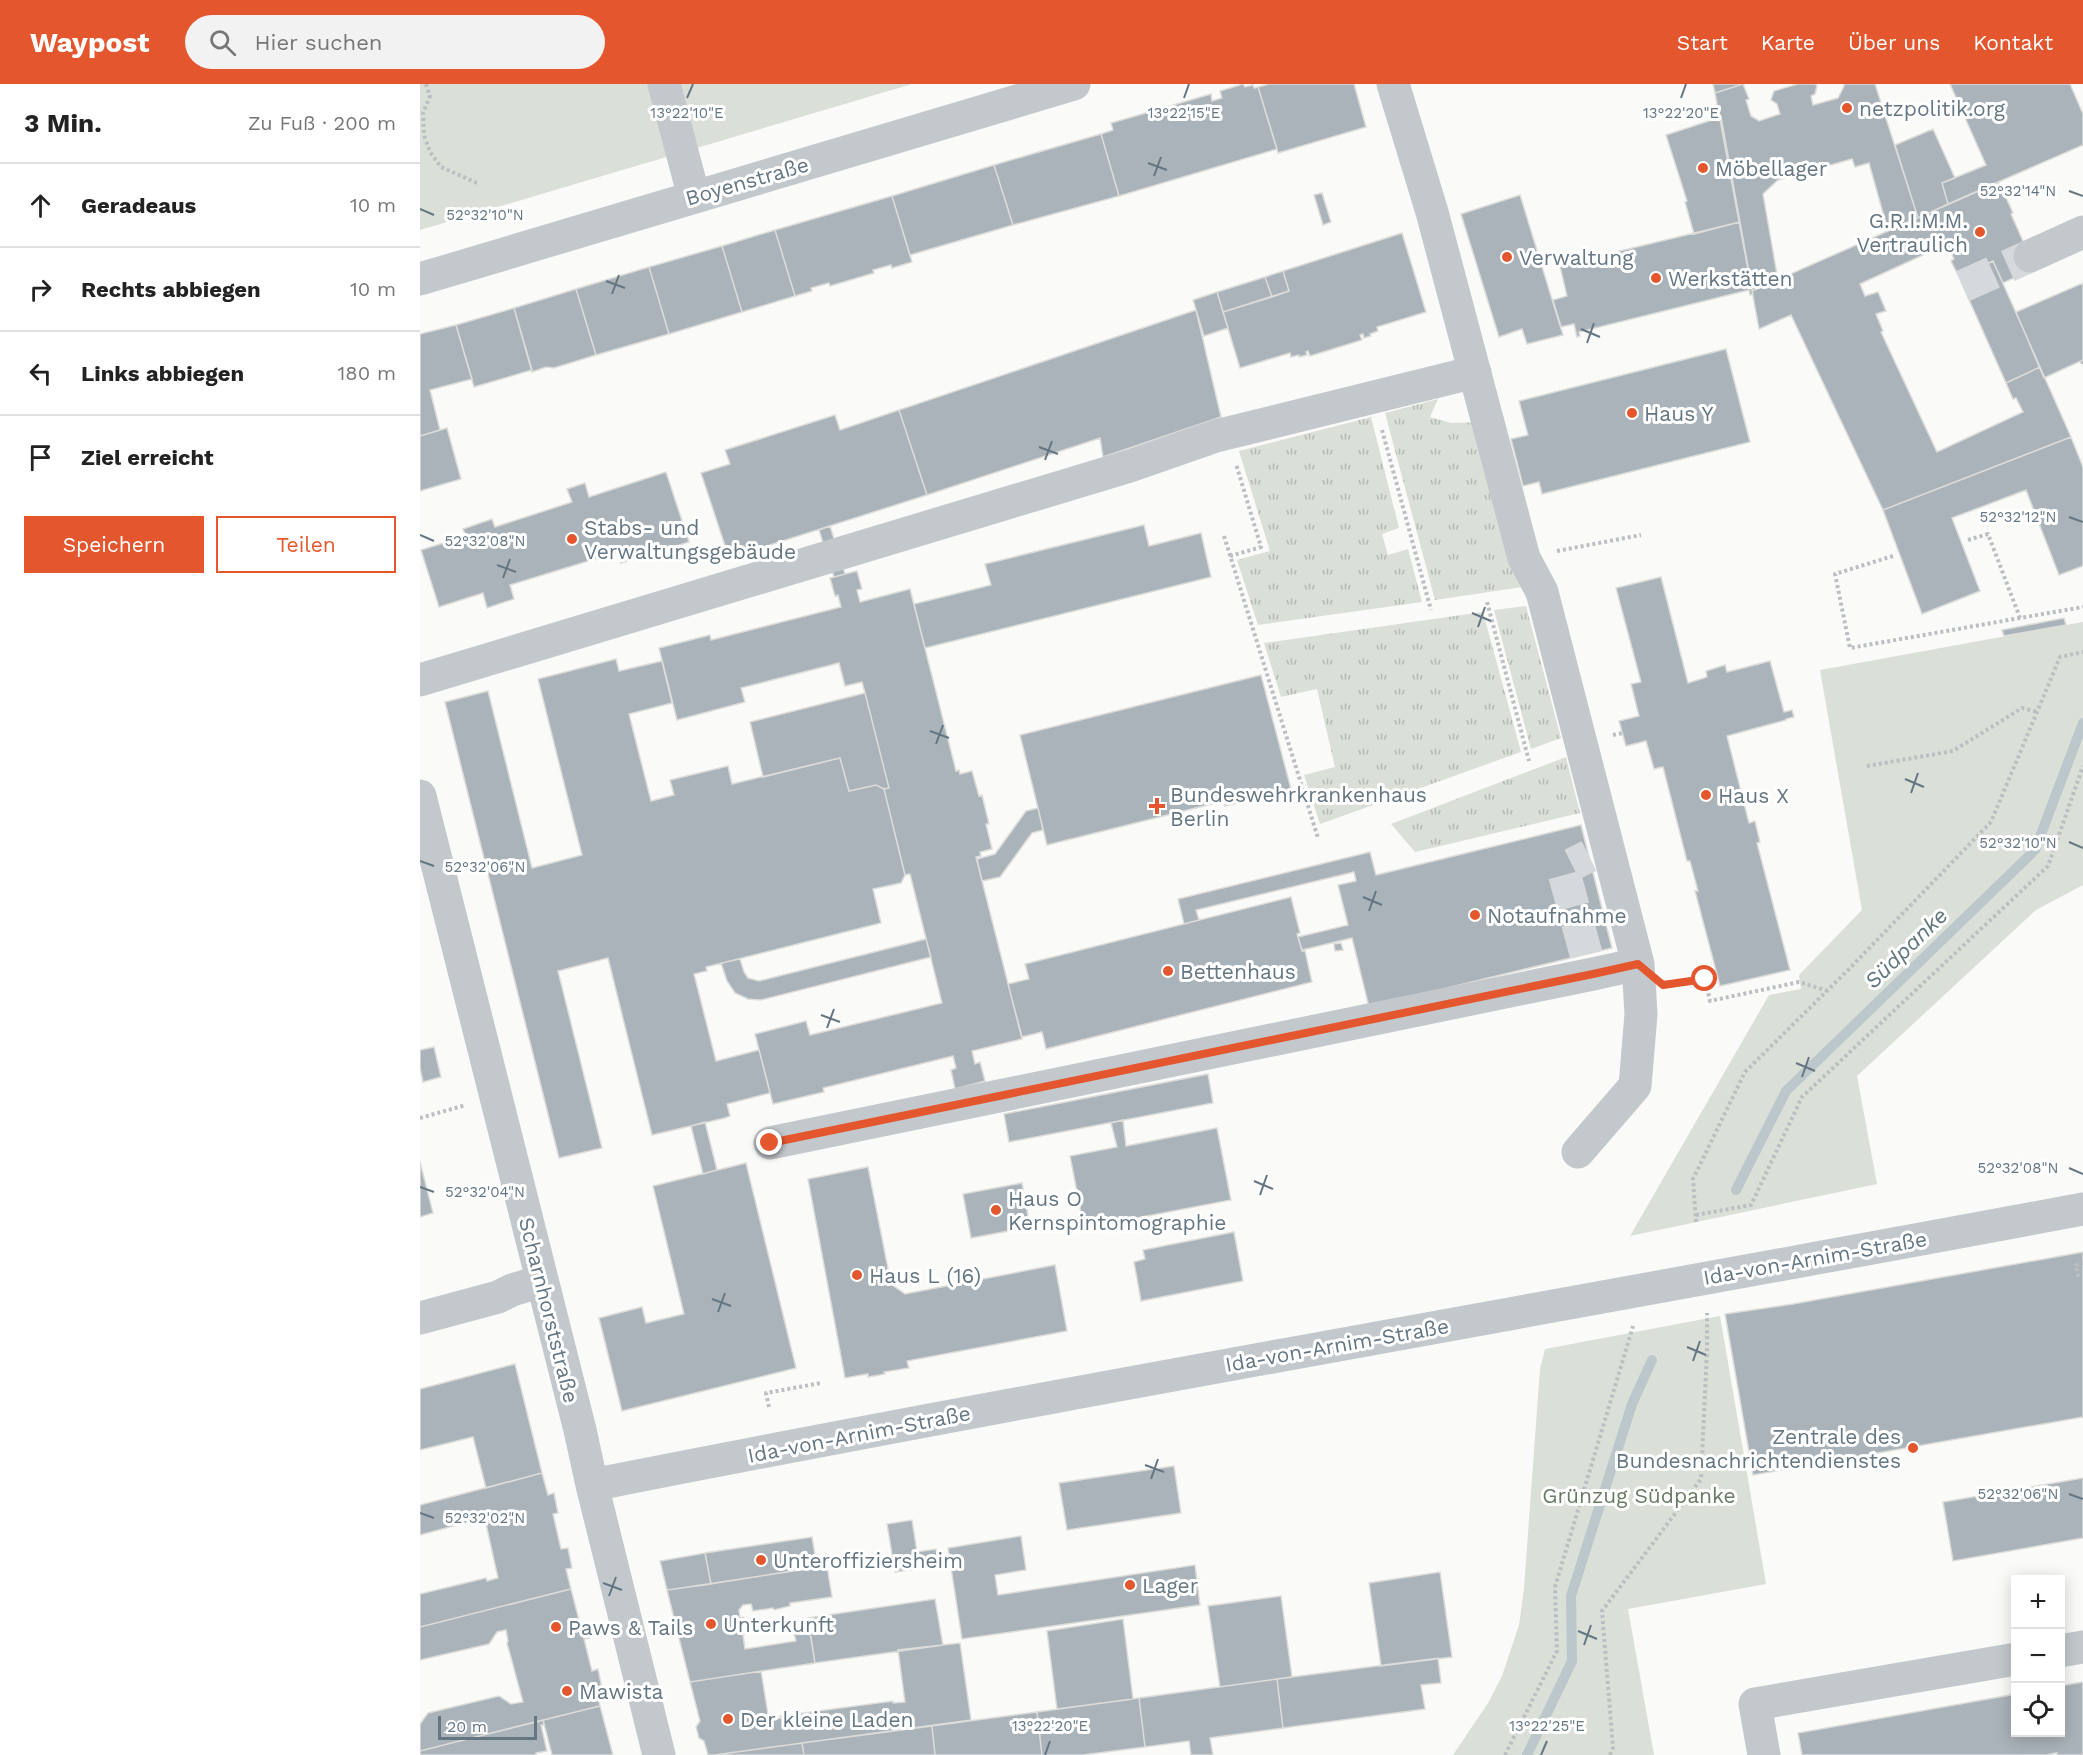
<!DOCTYPE html>
<html lang="de">
<head>
<meta charset="utf-8">
<style>
	:root { --surface:#fff; --page:#f2f2f2; --text:#222; --muted:#767676; --line:#e0e0e0; --accent:#e4572e }
	body { margin:0; font-family:"Work Sans",sans-serif; background:var(--page); color:var(--text) }
	.controls { position:absolute; right:18px; bottom:18px; display:grid; overflow:hidden; border-radius:0px; box-shadow:0 3px 15px #0003 }
	.controls button { width:54px; height:54px; display:grid; place-items:center; padding:0; border:0; border-bottom:2px solid var(--line); background:var(--surface); color:var(--text); font:30px sans-serif }
	.scale { position:absolute; left:18px; bottom:15px; width:99px; box-sizing:border-box; padding-left:6px; border:3px solid #657683; border-top:0; font-size:16px; line-height:21px; white-space:nowrap; color:#657683; -webkit-text-stroke:4px #fff; paint-order:stroke }
	.stop { position:absolute; width:18px; height:18px; margin:-14px; border:4px solid #e4572e; border-radius:50%; background:#fff }
	.stop.end { background:#e4572e; border-color:#fff; box-shadow:0 2px 6px #0008 }
	.list { margin:0; padding:0; list-style:none }
	h2 { display:flex; justify-content:space-between; align-items:center; height:78px; margin:0; padding:0 24px; font-size:26px }
	h2 small { font-size:20px; font-weight:400; color:var(--muted) }
	.list li { display:grid; grid-template-columns:39px 1fr auto; gap:18px; align-items:center; box-sizing:border-box; height:84px; padding:0 24px; border-top:2px solid var(--line) }
	.list b { display:block; font-size:22px; white-space:nowrap }
	.list em { font-size:20px; font-style:normal; color:var(--muted) }
	.actions { display:flex; gap:12px; padding:18px 24px }
	.actions a { flex:1; padding:14px 0; border:2px solid var(--accent); border-radius:0px; text-align:center; font-size:21px; color:var(--accent) }
	.actions .main { background:var(--accent); color:#fff }
	.icon { flex:none; width:33px; height:33px; fill:none; stroke:currentColor; stroke-width:2; stroke-linecap:round; stroke-linejoin:round }
	.map { position:relative; flex:none; width:1663px; height:1671px; overflow:hidden }
	header { display:flex; align-items:center; gap:36px; box-sizing:border-box; height:84px; padding:0 30px; background:var(--accent); color:#fff }
	header strong { font-size:28px }
	nav { display:flex; gap:33px; margin-inline-start:auto; font-size:21px }
	.search { width:420px; height:54px; background:var(--page); display:flex; align-items:center; gap:15px; box-sizing:border-box; padding:0 21px; border-radius:33px; color:var(--muted); font-size:22px }
	main { display:flex }
	aside { flex:1; background:var(--surface) }
	.map>svg:first-child { display:block }
	.grass { fill:url(#grass-tufts) }
	.park { fill:#dadfd7 }
	.lines { fill:none; stroke-linecap:round; stroke-linejoin:round }
	.stream { stroke:#bbc7cb; stroke-width:10 }
	.building { fill:#aab3b9; stroke:#dcdcda; stroke-width:1.5 }
	.minor-tunnel { stroke:#d5d9db; stroke-width:33; stroke-dasharray:33 16; stroke-linecap:butt }
	.path { stroke:#bbbfc2; stroke-width:4; stroke-dasharray:3 3; stroke-linecap:butt }
	.minor { stroke:#c3c8cc; stroke-width:33 }
	.route { stroke:#e4572e; stroke-width:8 }
	.ticks { fill:none; stroke:#657683; stroke-width:2 }
	.poi-dot { fill:#e4572e; stroke:#fff; stroke-width:2 }
	.labels { text-anchor:middle; dominant-baseline:central; stroke-width:6; stroke-linejoin:round; paint-order:stroke }
	.poi-label { font-size:21px; fill:#657683; stroke:#fff; text-anchor:start }
	.street-label { font-size:21px; fill:#657683; stroke:#fff }
	.park-label { font-size:21px; fill:#687a64; stroke:#fff }
	.water-label { font-size:22px; font-style:italic; fill:#60757c; stroke:#fff }
	.ticks-label { font-size:15px; text-anchor:middle; fill:#657683; stroke:#fff; stroke-width:6; stroke-linejoin:round; paint-order:stroke }
</style>
</head>
<body>
<header>
<strong>Waypost</strong>
<div class="search"><svg class="icon" aria-label="search" viewBox="0 0 24 24"><circle cx="10" cy="10" r="6"/><path d="M15 15l6 6"/></svg>Hier suchen</div>
<nav><a>Start</a><a>Karte</a><a>Über uns</a><a>Kontakt</a></nav>
</header>
<main>
<aside>
<h2>3 Min.<small>Zu Fuß · 200 m</small></h2>
<ul class="list">
<li><svg class="icon" aria-label="ahead" viewBox="0 0 24 24"><path d="M12 20V5M6 11l6-6 6 6"/></svg><div><b>Geradeaus</b></div><em>10 m</em></li>
<li><svg class="icon" aria-label="right" viewBox="0 0 24 24"><path d="M7 20v-9h11M14 6l5 5-5 5"/></svg><div><b>Rechts abbiegen</b></div><em>10 m</em></li>
<li><svg class="icon" aria-label="left" viewBox="0 0 24 24"><path d="M17 20v-9H6M10 6l-5 5 5 5"/></svg><div><b>Links abbiegen</b></div><em>180 m</em></li>
<li><svg class="icon" aria-label="arrive" viewBox="0 0 24 24"><path d="M6 21V4h12l-3 4 3 4H6"/></svg><div><b>Ziel erreicht</b></div></li>
</ul>
<div class="actions"><a class="main">Speichern</a><a>Teilen</a></div>
</aside>
<div class="map">
<svg width="1663" height="1671" viewBox="0 0 1663 1671">
	<defs>
		<pattern id="grass-tufts" width="24" height="20" patternUnits="userSpaceOnUse" patternTransform="scale(1.5)"><rect width="24" height="20" fill="#dadfd7"/><path d="M3 7l-1-3M5 7V3M7 7l1-3M15 17l-1-3M17 17v-4M19 17l1-3" fill="none" stroke="#b4b9b4"/></pattern>
	</defs>
	<rect width="100%" height="100%" fill="#fafaf8"/>
	<path class="grass" d="M1018,315l-8,18 21,6 30,-1 41,165 -87,13 -50,-187z
		M951,333l28,111 -17,6 6,21 20,-6 14,53 -164,23 -21,-65 33,-9 -31,-100z
		M1106,522l35,132 -30,11 -37,-139z
		M1063,528l38,140 -201,72 -16,-49 31,-8 -18,-78 -36,8 -17,-54z
		M1146,673l14,56 -165,39 -24,-28z"/>
	<path class="park" d="M0,0h492l-492,146z
		M1663,538v263l-47,25 -179,166 20,108 -247,52 139,-241 32,-6 -2,-14 63,-65 -42,-240z
		M1300,1232l46,268 -138,25 26,146h-201l35,-52 14,-27 17,-51 5,-37 16,-219 5,-20z"/>
	<g class="lines">
		<path class="stream" d="M1316,1106l50,-99 249,-241 48,-127
			M1107,1671l45,-94 -1,-65 61,-192 20,-44"/>
	</g>
	<path class="building" d="M823,0l2,3 8,-2 1,3 4,-1 19,62 -158,47 -18,-62 12,-4 -2,-7 42,-12 2,7 10,-3 -2,-7 48,-14 1,7 10,-3 -2,-7z
		M849,0h85l12,43 -88,26 -20,-66z
		M1293,0h30l-28,9z
		M1323,0l6,15 -3,1 5,16 8,5 21,-7 -3,-10 -6,-4 3,-9 24,-7h17l2,2 -2,8 -4,2 2,9 25,-7 6,-12v-2h31l43,134 -30,13 -19,-68 -14,4 -3,-8 -74,21 -15,14 15,86 -26,11 -37,-198z
		M1530,0h120l13,30v31l-135,59 -6,-21 44,-18z
		M1301,33l19,105 -46,12 -9,-32 2,-1 -21,-66z
		M1513,45l22,49 -13,5 6,21 -30,14 -23,-73z
		M681,50l18,62 -106,29 -19,-60z
		M574,81l19,60 -103,30 -18,-59z
		M1579,98l14,31 -2,1 24,54 -32,15 -10,-22 -34,16 -8,-16 3,-2 -7,-15 -87,40 5,12 13,-4 8,19 -10,3 7,17 -2,1 56,120 86,-40 -7,-14 -3,1 -7,-16 34,-16 31,70 -188,73 -92,-195 -32,14 -7,-38z
		M902,109l9,29 -8,3 -9,-30z
		M1100,111l43,140 -36,9 -5,-15 -23,8 -38,-123z
		M472,112l20,66 -20,6 -1,-3 -18,5 1,3 -44,13 -1,-3 -18,5 1,3 -17,5 -20,-66z
		M1320,138l13,72 -3,1 -1,-5 -170,42 1,4 -3,1 -3,-13 -13,3 -8,-27 14,-4 -8,-34h2l1,3z
		M355,146l20,66 -53,16 -20,-66z
		M982,149l24,79 -49,15 1,4 -8,3 1,2 -7,2 -1,-4 -3,1 2,5 -52,16 -2,-5 -2,1 1,3 -8,2v-2l-8,2 -1,-4 -50,15 -17,-56 66,-21 -6,-20z
		M302,162l20,66 -73,22 -20,-67z
		M1573,177l47,106 -34,16 -47,-106z
		M229,183l20,67 -73,21 -20,-66z
		M863,187l6,20 -17,6 -7,-20z
		M845,193l7,20 -49,15 -6,-20z
		M1663,199v77l-39,18 -28,-66z
		M156,205l20,66 -42,13 -8,-1 -14,5 -18,-64z
		M797,208l11,36 -24,8 -11,-36z
		M94,224l18,62 -58,17 -18,-62z
		M776,226l25,107 -118,40 -3,-19 -173,57 -28,-85z
		M36,241l16,54 -42,11 10,40 -20,6v-102z
		M1306,265l24,93 -208,52 -3,-12 -16,4 -12,-47 17,-4 -9,-34z
		M479,326l28,85 -198,63 -28,-85 29,-9 -5,-14 110,-35 5,15z
		M27,344l14,51 -41,12v-55z
		M1651,353l12,30v99l-24,9 -33,-85 -74,28 28,73 -58,23 -39,-104z
		M246,388l23,70 -68,21 -3,-11 -108,33 4,14 -27,9 -4,-15 -44,14 -18,-57 45,-14 -3,-7 29,-10 3,8 77,-25 -5,-13 18,-6 4,14z
		M724,441l5,21 52,-13 10,44 -286,71 -11,-44 77,-19 -6,-21z
		M410,442l15,48 -11,3 -15,-47z
		M437,487l5,18 -5,1 3,12 50,-13 46,182 3,-1 1,4 12,-3 7,25 3,-1 7,29h-3l6,25 -12,3 1,4 -5,1 46,182 -50,12 3,13 5,-2 5,19 -30,8 -4,-19 5,-2 -3,-12 -130,32 1,4 -51,12 -18,-70 51,-13 4,14 132,-32 -32,-129 -5,1 -21,-86 5,-1 -24,-95 -3,-11 -17,4 -6,-23 -98,25 4,14 -68,18 -18,-72 51,-13 1,5 130,-33 -3,-12 -3,1 -5,-18z
		M1241,493l27,106 19,-6 -1,-6 19,-6 2,7 43,-11 14,51 8,-2 2,7 -8,2v1l-59,16 22,87 6,-2 5,21 -3,1 33,127 -70,16 -25,-95h3l-8,-30h-3l-24,-94 -9,2 -8,-28 -20,5 -7,-25 20,-5 -8,-32 10,-2 -25,-94z
		M1644,534l2,7 -62,11 -2,-6z
		M196,575l3,12 43,-10 10,42 -43,11 22,87 23,-6 -4,-15 58,-14 4,18 108,-26 9,33 27,-6 8,4 21,86 -4,8 -28,6 8,34 -175,44 1,4 -13,3 22,87 43,-11 11,43 -43,11 3,12 -5,2 -73,17 -44,-177 -50,13 44,177 -43,10 -114,-456 43,-11 44,177 50,-13 -44,-176z
		M841,591l30,114 -66,17 -1,-5 -177,44 -27,-110z
		M445,609l24,95 -5,1 -8,-4 -27,6 -9,-33 -77,19 -13,-55z
		M618,724l5,22 -11,3 -32,44 -18,4 -5,-22 18,-5 31,-43z
		M1161,741l31,123 -243,59 -17,-69 -50,12 -4,-13 50,-12 -10,-40 18,-4 -2,-9 -158,38 3,10 -15,4 -6,-25 192,-47 6,23z
		M871,813l9,36 -3,1 5,17h3l7,31 -266,67 -4,-17 -20,5 -14,-53 21,-5 -4,-15z
		M506,855l5,18 -170,43 -13,-1 -13,-6 -8,-12 -6,-18 19,-4 4,13 4,6 11,3z
		M921,859l2,7 -8,1 -1,-7z
		M14,963l7,30 -18,5 -3,-14v-18z
		M788,990l5,29 -204,39 -5,-28z
		M703,1036l3,26 91,-18 14,72 -147,28 -14,-72 47,-9 -6,-24z
		M285,1038l12,48 -14,4 -12,-48z
		M0,1078l13,51 -13,4z
		M326,1079l50,205 -174,43 -23,-93 43,-11 4,16 38,-9 -31,-128z
		M448,1083l23,117 14,10 150,-29 12,66 -160,30 2,7 -25,4 1,2 -17,3v-3l-23,4 -37,-199z
		M602,1099l8,44 -59,11 -8,-44z
		M814,1148l9,49 -102,20 -7,-39 11,-3 -2,-9z
		M1663,1168v165l-330,58 -28,-161 68,-10z
		M95,1280l27,109 -56,15 -13,-51 -53,13v-61z
		M754,1382l7,47 -114,17 -8,-47z
		M122,1389l6,22 6,-2 4,20 -5,1 8,35 7,-1 4,20 -6,1 5,20 -151,38v-33l66,-16 1,3 11,-3 -14,-63 -12,3v3l-52,14v-30z
		M1663,1394v60l-130,23 -10,-59z
		M492,1436l5,32 19,-3 3,17 -44,6 -8,-48z
		M601,1452l5,34 -31,5 3,20 197,-30 5,40 -238,34 -14,-91z
		M392,1453l5,30 -106,17 -6,-31z
		M285,1469l6,31 -44,6 -7,-29z
		M407,1482l5,31 -42,6v3l-16,4 -1,-2 -20,3 -2,-7 -8,1 -4,5 1,8 3,-1 4,3 2,10 -6,5 2,14 51,-8 -3,-11 16,-3 6,36 -125,19 -23,-92z
		M1020,1488l12,85 -71,9 -12,-83z
		M151,1505l9,35 6,-1 2,7 2,8 -6,1 8,32 6,-2 4,19 -6,1 4,17 -180,45v-27l8,-11 71,-17 12,8 12,-2 -16,-59 1,-2 -2,-11 -9,2 -8,12 -69,16v-33z
		M861,1512l11,81 -72,10 -12,-81z
		M515,1515l8,46 -128,18 -7,-45z
		M703,1535l10,80 -76,10 -10,-78z
		M540,1559l11,77 -257,35h-6l-4,-14 -5,-3 -3,-11 4,-6 -10,-39 71,-11 8,49 12,-2 -1,-2 113,-15v2l12,-1 -7,-52z
		M1018,1574l3,25 -20,2 4,24 -142,19 -6,-49z
		M857,1595l6,49 -73,10 3,17h-22l-2,-14 -44,6 -6,-49z
		M1663,1598v73h-26v-2l-11,2h-244l-4,-22 218,-39v38h44v-46z
		M719,1614l6,49 -63,8h-40l-5,-43z
		M180,1622l13,49h-61l-9,-35z
		M617,1628l5,43h-107l-3,-29z
		M123,1636l1,5h-3l6,26 -11,2v2h-116v-4z
		M512,1642l3,29h-131l-2,-12z
		M382,1659l2,12h-90z"/>
	<g class="lines">
		<path class="minor-tunnel" d="M1543,202l67,-30
			M1166,870l-23,-85 26,-13"/>
		<path class="path" d="M6,0l4,12 -7,17 1,22 6,17 11,15 36,16
			M1662,277l1,3
			M962,346l49,180
			M804,452l94,302
			M1548,456l20,-6 32,84 63,-11
			M1137,467l84,-16
			M810,472l31,-9 -25,-83
			M1473,472l-58,18 15,74 170,-30
			M1067,518l42,159
			M1193,651l10,-2
			M1447,682l86,-15 69,-43 16,4
			M1252,900l33,-5 5,22 89,-19 29,9
			M0,1034l46,-13
			M1276,1131l55,-10 51,-108 246,-231 35,-100
			M1276,1138l-3,-43 52,-107 105,-104 141,-146 69,-165 23,-5
			M1658,1193l-2,-12 7,-2
			M349,1323l-3,-14 55,-10
			M1085,1671l52,-104 -2,-64 78,-261
			M1190,1671l3,-7 -11,-137 99,-132 6,-129v-37"/>
		<path class="minor" d="M244,0l30,113
			M1610,172l53,-24
			M0,195l654,-195
			M0,596l710,-214 86,-30 259,-64
			M0,712l160,634 12,55 67,270
			M350,1059l823,-169 45,-10 -96,-372 -18,-34 -92,-346 -39,-128
			M1158,1068l57,-66 6,-72 -3,-50
			M0,1234l78,-21 14,-7 30,-9
			M172,1401c496,-98 994,-183 1491,-276
			M1640,1567l23,-4
			M1344,1671l-9,-51 261,-45"/>
	</g>
	<g class="lines">
		<path class="route" d="M350,1059l823,-169 45,-10 25,21 42,-6"/>
	</g>
	<path class="ticks" d="M267,14l6,-14M764,14l5,-14M1261,14l5,-14M728,79l19,7M734,92l7,-19M1649,107l14,5M0,125l14,6M186,197l19,7M192,210l7,-19M1161,245l19,8M1167,259l7,-20M619,363l19,7M625,376l7,-19M1649,433l14,5M0,451l14,6M77,481l19,7M83,494l7,-19M1052,529l19,8M1058,543l7,-20M510,647l19,7M516,660l7,-19M1485,695l19,8M1491,709l7,-20M1649,758l14,6M0,777l14,5M943,813l19,8M949,827l7,-20M401,931l19,7M407,944l7,-19M1376,979l19,8M1382,993l7,-20M1649,1084l14,6M834,1097l19,8M0,1103l14,5M840,1111l7,-20M292,1215l19,7M298,1228l7,-19M1267,1263l19,8M1273,1277l7,-20M725,1381l19,7M731,1395l7,-20M1649,1410l14,5M0,1429l14,5M183,1499l19,7M189,1512l7,-19M1158,1547l19,8M1164,1561l7,-20M625,1671l5,-14M1121,1671l6,-14"/>
	<g class="poi-dot">
		<circle cx="1427" cy="24" r="6"/>
		<circle cx="1283" cy="84" r="6"/>
		<circle cx="1560" cy="148" r="6"/>
		<circle cx="1087" cy="173" r="6"/>
		<circle cx="1236" cy="194" r="6"/>
		<circle cx="1212" cy="329" r="6"/>
		<circle cx="152" cy="455" r="6"/>
		<circle cx="1286" cy="711" r="6"/>
		<path d="M734 713h6v6h6v6h-6v6h-6v-6h-6v-6h6z"/>
		<circle cx="1055" cy="831" r="6"/>
		<circle cx="748" cy="887" r="6"/>
		<circle cx="576" cy="1126" r="6"/>
		<circle cx="437" cy="1191" r="6"/>
		<circle cx="1493" cy="1364" r="6"/>
		<circle cx="341" cy="1476" r="6"/>
		<circle cx="710" cy="1501" r="6"/>
		<circle cx="291" cy="1540" r="6"/>
		<circle cx="136" cy="1543" r="6"/>
		<circle cx="147" cy="1607" r="6"/>
		<circle cx="308" cy="1635" r="6"/>
	</g>
	<g class="labels">
		<g class="poi-label">
			<text x="1439" y="24">netzpolitik.org</text>
			<text x="1295" y="84">Möbellager</text>
			<text x="1548" y="136" text-anchor="end">G.R.I.M.M.<tspan x="1548" dy="24">Vertraulich</tspan></text>
			<text x="1099" y="173">Verwaltung</text>
			<text x="1248" y="194">Werkstätten</text>
			<text x="1224" y="329">Haus Y</text>
			<text x="164" y="443">Stabs- und<tspan x="164" dy="24">Verwaltungsgebäude</tspan></text>
			<text x="750" y="710">Bundeswehrkrankenhaus<tspan x="750" dy="24">Berlin</tspan></text>
			<text x="1298" y="711">Haus X</text>
			<text x="1067" y="831">Notaufnahme</text>
			<text x="760" y="887">Bettenhaus</text>
			<text x="588" y="1114">Haus O<tspan x="588" dy="24">Kernspintomographie</tspan></text>
			<text x="449" y="1191">Haus L (16)</text>
			<text x="1481" y="1352" text-anchor="end">Zentrale des<tspan x="1481" dy="24">Bundesnachrichtendienstes</tspan></text>
			<text x="353" y="1476">Unteroffiziersheim</text>
			<text x="722" y="1501">Lager</text>
			<text x="303" y="1540">Unterkunft</text>
			<text x="148" y="1543">Paws &amp; Tails</text>
			<text x="159" y="1607">Mawista</text>
			<text x="320" y="1635">Der kleine Laden</text>
		</g>
		<g class="street-label">
			<text transform="translate(327 97) rotate(-16)">Boyenstraße</text>
			<text transform="translate(1395 1174) rotate(-10)">Ida-von-Arnim-Straße</text>
			<text transform="translate(129 1226) rotate(76)">Scharnhorststraße</text>
			<text transform="translate(917 1261) rotate(-10)">Ida-von-Arnim-Straße</text>
			<text transform="translate(439 1350) rotate(-11)">Ida-von-Arnim-Straße</text>
		</g>
		<g class="park-label">
			<text x="1219" y="1411">Grünzug Südpanke</text>
		</g>
		<g class="water-label">
			<text transform="translate(1486 864) rotate(-44)">Südpanke</text>
		</g>
	</g>
	<g class="ticks-label">
		<text x="267" y="34">13°22'10"E</text>
		<text x="764" y="34">13°22'15"E</text>
		<text x="1261" y="34">13°22'20"E</text>
		<text x="1598" y="112">52°32'14"N</text>
		<text x="65" y="136">52°32'10"N</text>
		<text x="1598" y="438">52°32'12"N</text>
		<text x="65" y="462">52°32'08"N</text>
		<text x="1598" y="764">52°32'10"N</text>
		<text x="65" y="788">52°32'06"N</text>
		<text x="1598" y="1089">52°32'08"N</text>
		<text x="65" y="1113">52°32'04"N</text>
		<text x="1598" y="1415">52°32'06"N</text>
		<text x="65" y="1439">52°32'02"N</text>
		<text x="630" y="1647">13°22'20"E</text>
		<text x="1127" y="1647">13°22'25"E</text>
	</g>
</svg>
<div class="controls">
<button>+</button>
<button>−</button>
<button><svg class="icon" aria-label="locate" viewBox="0 0 24 24"><circle cx="12" cy="12" r="6"/><path d="M12 2v4M12 18v4M2 12h4M18 12h4"/></svg></button>
</div>
<div class="scale">20 m</div>
<div class="stop" style="left:1285px;top:895px"></div>
<div class="stop end" style="left:350px;top:1059px"></div>
</div>
</main>
</body>
</html>
